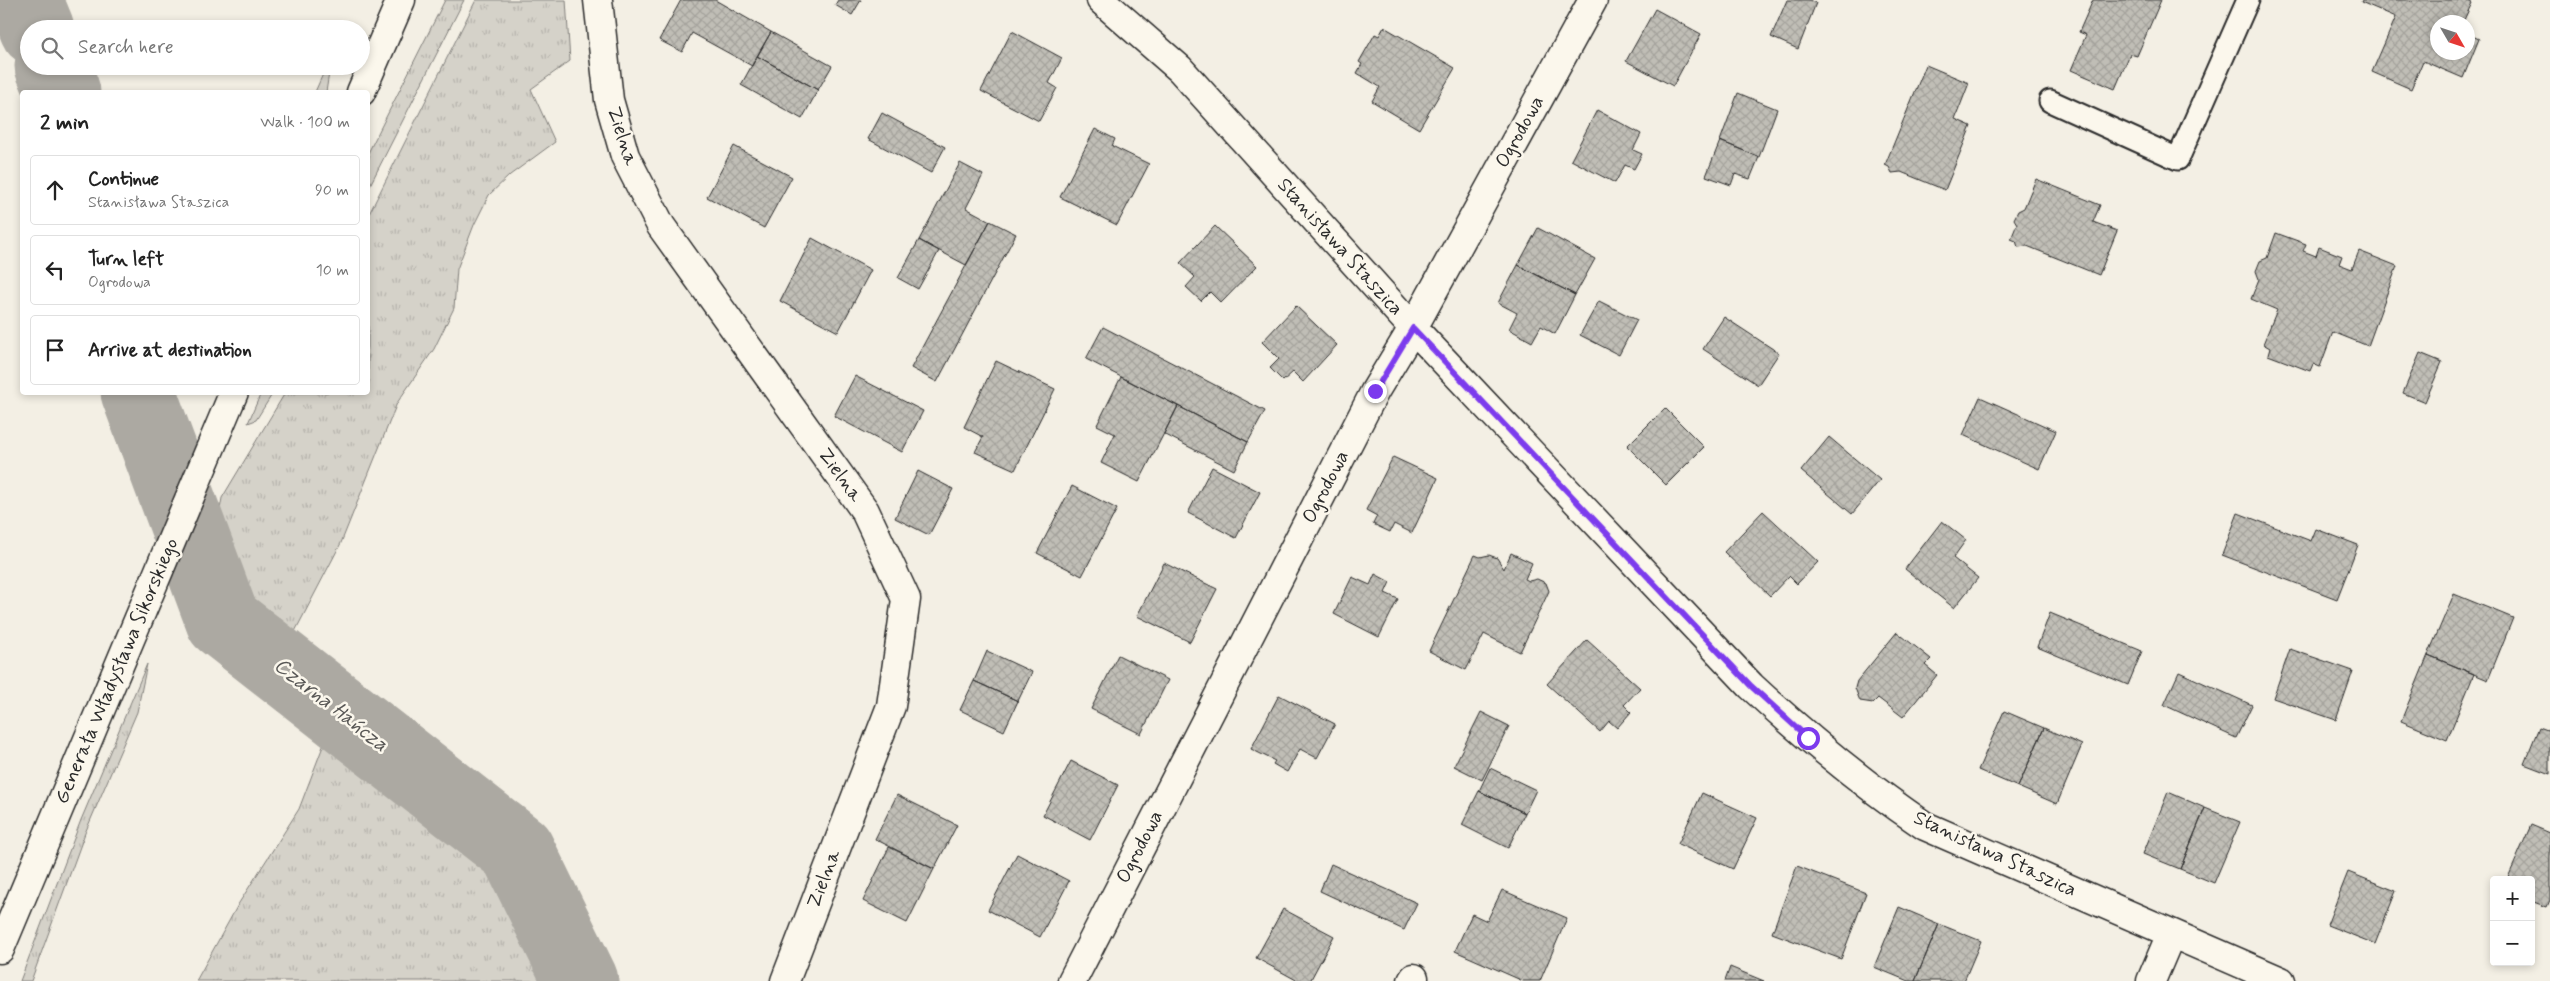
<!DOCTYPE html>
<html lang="en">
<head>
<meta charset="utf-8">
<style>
	:root { --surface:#fff; --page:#f6f6f6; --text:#222; --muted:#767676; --line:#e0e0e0 }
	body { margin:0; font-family:Mynerve,sans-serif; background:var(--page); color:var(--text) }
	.controls { position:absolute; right:15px; bottom:15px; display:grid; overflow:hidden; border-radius:5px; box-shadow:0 2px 8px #0003 }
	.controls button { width:45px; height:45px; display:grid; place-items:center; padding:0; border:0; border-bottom:1px solid var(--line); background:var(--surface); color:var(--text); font:25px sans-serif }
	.compass { position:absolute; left:2430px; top:15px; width:45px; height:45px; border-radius:50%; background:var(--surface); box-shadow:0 2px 8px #0003; rotate:129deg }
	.stop { position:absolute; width:15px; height:15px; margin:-11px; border:4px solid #7c3aed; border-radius:50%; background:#fff }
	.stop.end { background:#7c3aed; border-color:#fff; box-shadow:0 1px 5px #0008 }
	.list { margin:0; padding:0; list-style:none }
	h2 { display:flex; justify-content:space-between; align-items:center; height:65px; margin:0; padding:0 20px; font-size:21px }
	h2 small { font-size:16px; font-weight:400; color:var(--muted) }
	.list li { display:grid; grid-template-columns:32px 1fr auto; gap:15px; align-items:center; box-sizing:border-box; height:70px; margin:0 10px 10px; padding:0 10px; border:1px solid var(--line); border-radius:5px }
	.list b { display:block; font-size:19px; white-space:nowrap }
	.list p { margin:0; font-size:16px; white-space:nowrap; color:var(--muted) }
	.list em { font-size:16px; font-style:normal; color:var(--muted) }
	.icon { flex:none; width:28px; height:28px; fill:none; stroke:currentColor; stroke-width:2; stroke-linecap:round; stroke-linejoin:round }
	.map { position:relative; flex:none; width:2550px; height:981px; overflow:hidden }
	.search { position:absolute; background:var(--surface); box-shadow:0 2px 8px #0003; left:20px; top:20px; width:350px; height:55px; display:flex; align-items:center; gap:12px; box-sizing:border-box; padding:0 18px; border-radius:28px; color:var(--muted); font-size:19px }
	.panel { position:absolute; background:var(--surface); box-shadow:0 2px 8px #0003; left:20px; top:90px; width:350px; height:305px; border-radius:5px }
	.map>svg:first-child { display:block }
	.grass { fill:url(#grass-tufts); stroke:#807e7a }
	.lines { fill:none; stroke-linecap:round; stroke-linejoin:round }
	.river { stroke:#aca9a2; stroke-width:75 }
	.building { fill:url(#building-cross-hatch); stroke:#2b2b2b }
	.lane-casing { stroke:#2b2b2b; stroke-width:25 }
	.street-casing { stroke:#2b2b2b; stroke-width:31 }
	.secondary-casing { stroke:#2b2b2b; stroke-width:31 }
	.lane { stroke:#fbf7ec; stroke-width:21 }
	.street { stroke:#fbf7ec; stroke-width:28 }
	.secondary { stroke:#fbf7ec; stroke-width:28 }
	.route { stroke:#7c3aed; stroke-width:6 }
	.labels { text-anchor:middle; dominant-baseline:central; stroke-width:5; stroke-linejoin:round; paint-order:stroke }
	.street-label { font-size:20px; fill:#2b2b2b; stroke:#fbf7ec }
	.water-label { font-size:21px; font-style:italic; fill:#585755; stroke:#fbf7ec }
</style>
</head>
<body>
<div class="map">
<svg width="2550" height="981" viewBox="0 0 2550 981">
	<defs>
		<pattern id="grass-tufts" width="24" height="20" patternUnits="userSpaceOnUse" patternTransform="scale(1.25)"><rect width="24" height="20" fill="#d5d2c9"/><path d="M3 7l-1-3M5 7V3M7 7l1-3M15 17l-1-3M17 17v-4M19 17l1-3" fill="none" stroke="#b7b4ad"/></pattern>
		<pattern id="building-cross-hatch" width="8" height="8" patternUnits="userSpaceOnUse" patternTransform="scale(1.25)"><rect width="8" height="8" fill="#c0beb6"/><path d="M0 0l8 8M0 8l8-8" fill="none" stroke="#a5a39d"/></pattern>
	</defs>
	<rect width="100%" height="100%" fill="#f3efe4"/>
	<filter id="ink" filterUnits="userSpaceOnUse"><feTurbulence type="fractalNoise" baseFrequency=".02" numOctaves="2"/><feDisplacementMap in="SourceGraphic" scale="10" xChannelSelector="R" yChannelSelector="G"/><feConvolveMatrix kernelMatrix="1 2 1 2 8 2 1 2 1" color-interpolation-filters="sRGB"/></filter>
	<g filter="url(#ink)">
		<path class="grass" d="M445,0h19l-96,189v-36z
			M476,0h90l4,61 -39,28 24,53 -45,33 -21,20 -15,30 -17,44 -3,39 -20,41 -37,54 -56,140 -52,100 -30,-17 -18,-24 -24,-41 -3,-16 8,-47 63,-105 83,-1v-176z
			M329,73l-3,19h-11l8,-18z
			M261,393h12l-17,27 -8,3z
			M147,664l-10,48 -52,121 -54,148h-11l61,-161z
			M325,741l14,5 85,50 66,51 22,40 16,42 23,52h-355l43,-78 60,-94z"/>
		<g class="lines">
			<path class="river" d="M25,0l12,29
				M52,66l11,26
				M138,392l85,229 294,229 64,131"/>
		</g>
		<path class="building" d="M681,0h34l56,32 -19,34 -60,-33 -10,19 -23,-12z
			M838,0h23l-9,15 -17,-10z
			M1787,0h22l7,3 -18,46 -27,-12z
			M2093,0h68l-24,56 -7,-2 -15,35 -44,-19 15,-35 -7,-3z
			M2362,0h103l7,3 -9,19h-25v30h30v-18l11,5 -16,39 -40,-17 -12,28 -39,-17 24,-55 -35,-15z
			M1655,9l46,25 -28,52 -47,-25z
			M1384,27l71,41 -36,61 -47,-28 8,-14 -23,-14 5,-9 -3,-2 16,-28 4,2z
			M1012,31l50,27 -13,25 8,5 -18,33 -58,-30z
			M771,32l61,34 -14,24 -61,-34z
			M757,56l61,34 -16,29 -61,-34z
			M1926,65l43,18 -14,36 16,7 -26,64 -44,-18 -9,1 -3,-6 -4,-2z
			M1738,93l39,16 -18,48 -39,-16z
			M1597,110l44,24 -8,16 9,4 -8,15 -9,-4 -10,18 -44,-23z
			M882,113l63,34 -14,26 -63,-34z
			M1095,129l20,10 -3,7 37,18 -32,61 -57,-28z
			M1720,141l39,16 -9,22 -15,-5 -4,11 -25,-9z
			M734,146l58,31 -28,51 -57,-31z
			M960,163l23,12 -17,33 24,13 -24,44 -47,-25z
			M2036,179l64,26 -7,17 24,9 -18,44 -72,-29 -9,1 -2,-6 -5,-2 6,-15 -3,-5 4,-8 6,-3z
			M990,221l26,13 -79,148 -26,-14z
			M1215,226l42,40 -36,37 -11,-11 -9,9 -15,-14 9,-10 -15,-14z
			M1538,228l57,31 -20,36 -57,-30z
			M2276,233l30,11 -3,7 13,5 3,-9 23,9 -3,8 13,5 7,-18 38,15 -29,80 -35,-14 -13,35 -7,-3 -3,7 -42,-16 2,-7 -7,-4 14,-34 -26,-11 8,-20 -3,-8 4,-10 7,-3z
			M812,238l59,32 -33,62 -58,-31z
			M919,240l20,11 -21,38 -20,-11z
			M1518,265l57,30 -20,39 -14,-8 -9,16 -23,-13 8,-16 -19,-10z
			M1599,301l38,19 -18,35 -39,-20z
			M1296,306l41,39 -34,37 -10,-10 -10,9 -13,-13 9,-9 -17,-17z
			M1724,317l55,36 -21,32 -55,-36z
			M1103,327l162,84 -17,31 -162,-83z
			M2420,353l22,9 -17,40 -22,-9z
			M996,361l59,28 -40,81 -40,-18 8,-15 -19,-10z
			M855,376l68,35 -21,41 -68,-36z
			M1121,377l57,29 -39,76 -38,-19 14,-29 -18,-9z
			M1980,397l76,34 -17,38 -76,-34z
			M1178,406l70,36 -14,28 -70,-36z
			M1665,408l39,39 -38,38 -39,-39z
			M1829,437l51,43 -28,34 -51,-43z
			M1393,457l45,21 -26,55 -18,-9 -4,8 -17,-8 4,-8 -11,-6z
			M1212,467l48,25 -24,46 -48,-25z
			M918,471l35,18 -24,46 -34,-17z
			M1072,486l45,23 -35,67 -45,-23z
			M1763,511l55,51 -21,22 -8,-8 -19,20 -46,-44z
			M2238,513l73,28 5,-12 42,16 -21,54 -115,-44z
			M1942,521l24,19 -13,18 25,20 -24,30 -49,-39z
			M1511,553l21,10 -7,16 4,2 8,-2 9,4 3,8 -29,61 -36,-18 -18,36 -37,-19 46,-96 5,2 9,-2 8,3 7,11z
			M1164,563l53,26 -27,53 -53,-26z
			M1375,574l15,8 -5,11 13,6 -19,38 -45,-23 18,-37 18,8z
			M2454,594l59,24 -25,62 -60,-25z
			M2050,613l92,38 -14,34 -91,-38z
			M1897,632l34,27 -6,6 12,10 -34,42 -25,-19 -5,5 -13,-2 -5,-13 2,-7z
			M1587,640l53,48 -16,17 7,7 -14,16 -8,-7 -9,11 -53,-48z
			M2290,649l63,22 -17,49 -63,-22z
			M987,651l45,21 -14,29 -44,-20z
			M1118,655l50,25 -27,54 -50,-25z
			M2428,655l46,19 -27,66 -46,-19z
			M2179,672l73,33 -16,33 -72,-33z
			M974,681l44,20 -14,30 -44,-21z
			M1279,695l56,29 -18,34 -17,-9 -13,23 -14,-8 2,-3 -24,-12z
			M2004,711l40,17 -26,59 -40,-17z
			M1481,712l28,14 -27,54 -28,-14z
			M2539,727l11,4v43l-26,-10z
			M2044,728l38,17 -25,59 -39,-17z
			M1071,761l47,24 -28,55 -47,-25z
			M1490,768l46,22 -11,23 -46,-22z
			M1479,791l46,22 -17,35 -46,-23z
			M2168,792l37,16 -25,61 -37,-15z
			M1702,793l55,25 -24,51 -55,-25z
			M897,795l60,30 -23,44 -59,-30z
			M2205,808l35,14 -26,61 -34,-14z
			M2531,825l19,8v67l-3,7 -16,-6v-21h-24z
			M889,847l45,22 -27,54 -44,-22z
			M1017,854l52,27 -29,56 -52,-27z
			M1331,864l86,39 -13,27 -84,-39z
			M1797,866l69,27 -25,66 -69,-26z
			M2348,872l48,19 -21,53 -48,-19z
			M1502,890l65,28 -27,63h-17l-68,-30 17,-37 15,7z
			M1899,907l40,17 -24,57h-7l-34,-14z
			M1283,909l51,27 -24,45h-12l-42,-23z
			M1939,924l42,17 -17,40h-49z
			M1730,967l34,14h-39z"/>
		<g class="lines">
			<g class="lane-casing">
				<path id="lane" d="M2050,101l128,58 70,-159"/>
			</g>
			<g class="street-casing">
				<path id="street" d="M598,0l11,100 16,56 36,70 204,285 41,88 -15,107 -106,275
					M1101,0l79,69 233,259 338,358c55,51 112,98 174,140l356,155
					M1072,981l303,-590 38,-63 180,-328
					M1412,981l2,-3
					M2151,981l20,-47"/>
			</g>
			<g class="secondary-casing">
				<path id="secondary" d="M361,92l40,-92
					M0,949l234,-557"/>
			</g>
			<use href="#lane" class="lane"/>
			<use href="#street" class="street"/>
			<use href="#secondary" class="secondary"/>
		</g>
	</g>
	<g class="lines" filter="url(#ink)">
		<path class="route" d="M1375,391l38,-63 338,358 57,52"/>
	</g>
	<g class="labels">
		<g class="street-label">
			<text transform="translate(1520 132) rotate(-61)">Ogrodowa</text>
			<text transform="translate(622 136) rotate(72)">Zielna</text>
			<text transform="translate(1340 247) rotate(48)">Stanisława Staszica</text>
			<text transform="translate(840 475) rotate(54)">Zielna</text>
			<text transform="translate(1326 487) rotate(-63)">Ogrodowa</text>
			<text transform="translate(117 671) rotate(-67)">Generała Władysława Sikorskiego</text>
			<text transform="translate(1140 847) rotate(-63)">Ogrodowa</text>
			<text transform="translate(1995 854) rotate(25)">Stanisława Staszica</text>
			<text transform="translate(824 879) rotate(-69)">Zielna</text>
		</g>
		<g class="water-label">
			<text transform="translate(331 705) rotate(38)">Czarna Hańcza</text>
		</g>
	</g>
</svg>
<div class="controls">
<button>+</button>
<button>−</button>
</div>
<svg class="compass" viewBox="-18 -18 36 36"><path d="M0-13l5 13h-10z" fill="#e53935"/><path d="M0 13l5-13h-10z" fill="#767676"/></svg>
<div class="stop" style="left:1808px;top:738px"></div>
<div class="stop end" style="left:1375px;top:391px"></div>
<div class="search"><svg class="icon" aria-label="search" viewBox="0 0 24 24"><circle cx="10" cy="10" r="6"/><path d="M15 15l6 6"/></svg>Search here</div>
<section class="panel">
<h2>2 min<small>Walk · 100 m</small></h2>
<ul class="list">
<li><svg class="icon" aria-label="ahead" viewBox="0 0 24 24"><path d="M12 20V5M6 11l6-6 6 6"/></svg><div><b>Continue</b><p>Stanisława Staszica</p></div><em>90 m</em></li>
<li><svg class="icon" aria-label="left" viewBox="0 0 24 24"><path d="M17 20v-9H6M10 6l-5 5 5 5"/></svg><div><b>Turn left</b><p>Ogrodowa</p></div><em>10 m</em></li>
<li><svg class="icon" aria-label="arrive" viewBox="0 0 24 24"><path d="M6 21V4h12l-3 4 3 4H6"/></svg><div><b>Arrive at destination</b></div></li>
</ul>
</section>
</div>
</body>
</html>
